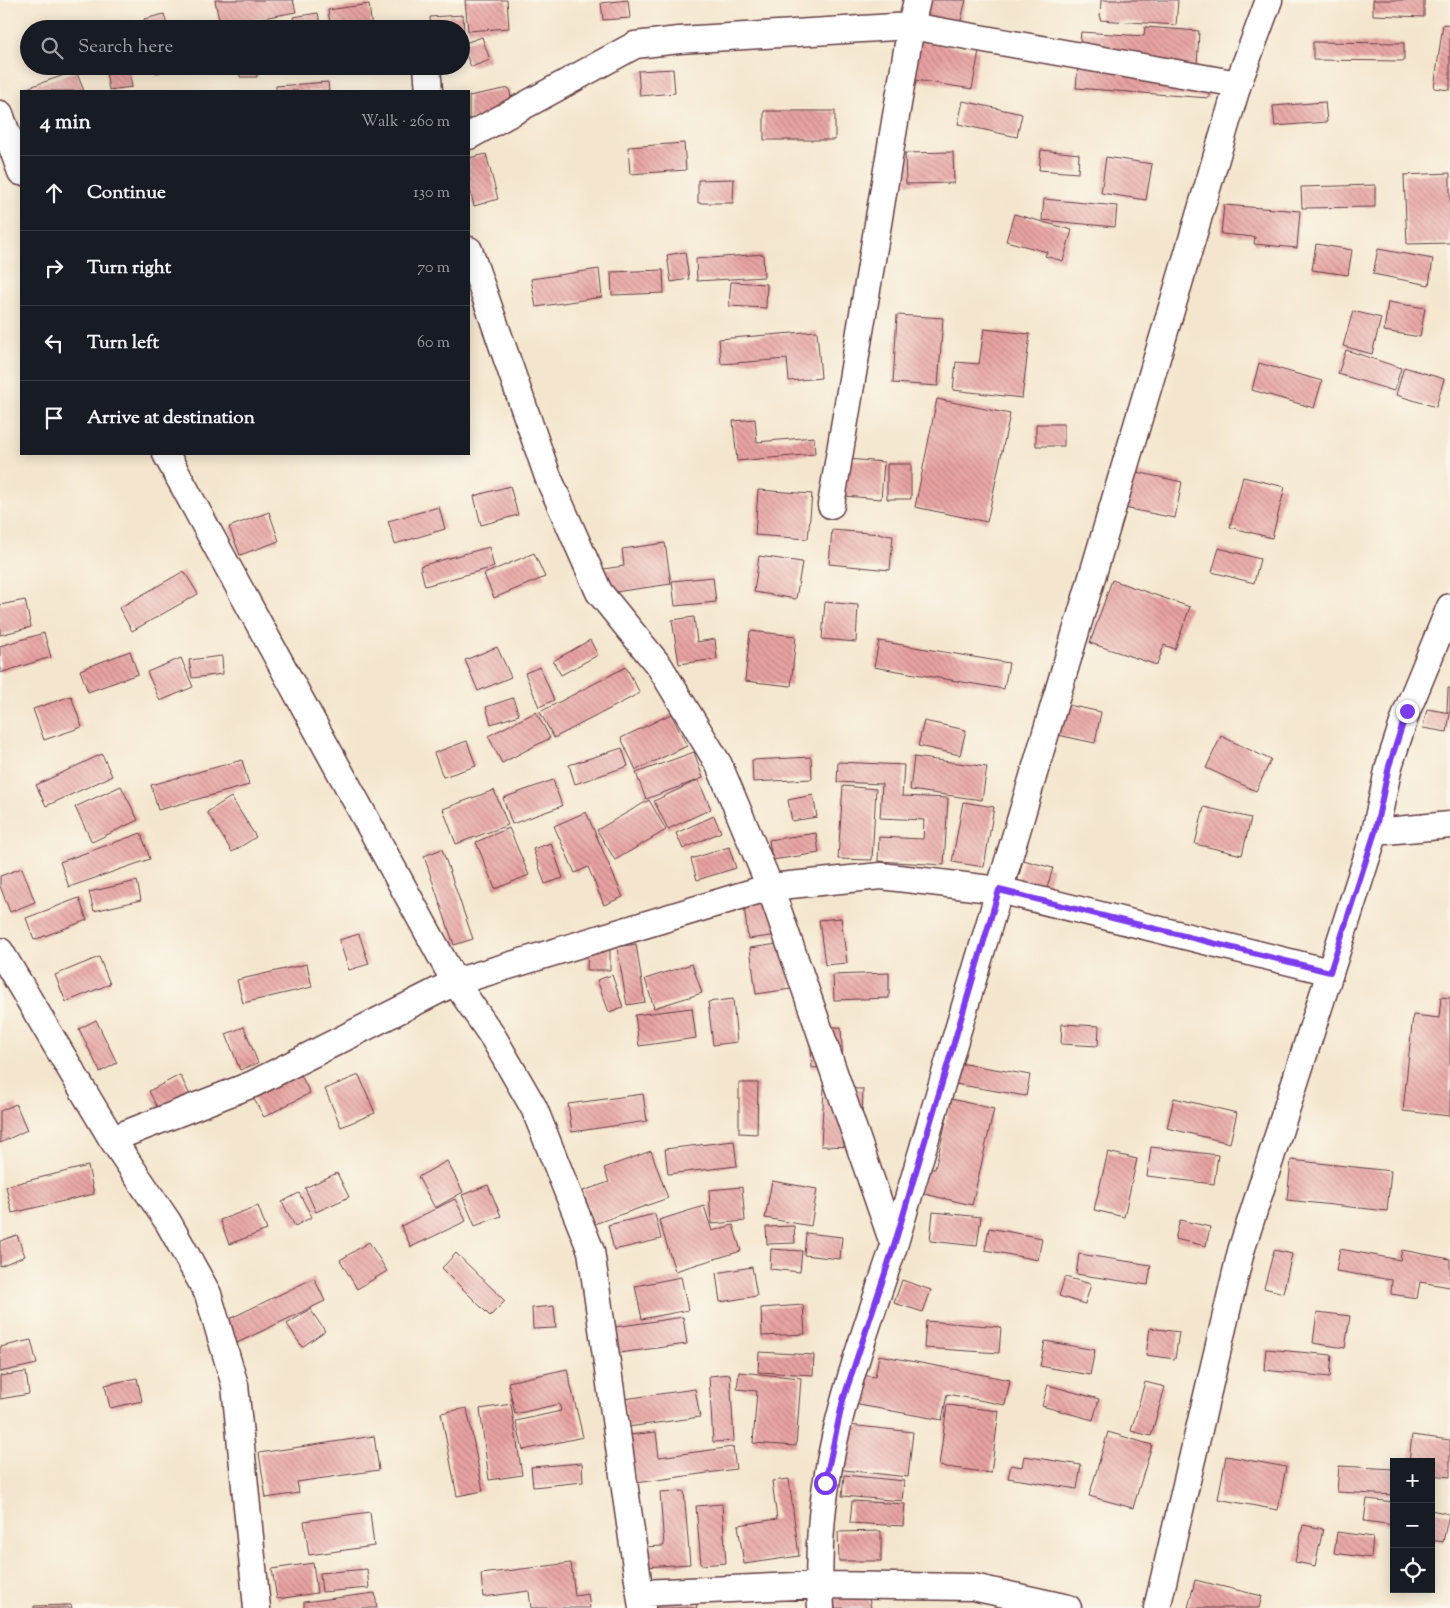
<!DOCTYPE html>
<html lang="en">
<head>
<meta charset="utf-8">
<style>
	:root { --surface:#171b24; --page:#20242c; --text:#f1f3f6; --muted:#9ea1a6; --line:#363941 }
	body { margin:0; font-family:"Sorts Mill Goudy",serif; background:var(--page); color:var(--text) }
	.controls { position:absolute; right:15px; bottom:15px; display:grid; overflow:hidden; border-radius:0px; box-shadow:0 2px 12px #0003 }
	.controls button { width:45px; height:45px; display:grid; place-items:center; padding:0; border:0; border-bottom:1px solid var(--line); background:var(--surface); color:var(--text); font:25px sans-serif }
	.stop { position:absolute; width:15px; height:15px; margin:-11px; border:4px solid #7c3aed; border-radius:50%; background:#fff }
	.stop.end { background:#7c3aed; border-color:#fff; box-shadow:0 1px 5px #0008 }
	.list { margin:0; padding:0; list-style:none }
	h2 { display:flex; justify-content:space-between; align-items:center; height:65px; margin:0; padding:0 20px; font-size:21px }
	h2 small { font-size:16px; font-weight:400; color:var(--muted) }
	.list li { display:grid; grid-template-columns:32px 1fr auto; gap:15px; align-items:center; box-sizing:border-box; height:75px; padding:0 20px; border-top:1px solid var(--line) }
	.list b { display:block; font-size:19px; white-space:nowrap }
	.list em { font-size:16px; font-style:normal; color:var(--muted) }
	.icon { flex:none; width:28px; height:28px; fill:none; stroke:currentColor; stroke-width:2; stroke-linecap:round; stroke-linejoin:round }
	.map { position:relative; flex:none; width:1450px; height:1608px; overflow:hidden }
	.search { position:absolute; background:var(--surface); box-shadow:0 2px 12px #0003; left:20px; top:20px; width:450px; height:55px; display:flex; align-items:center; gap:12px; box-sizing:border-box; padding:0 18px; border-radius:28px; color:var(--muted); font-size:19px }
	.panel { position:absolute; background:var(--surface); box-shadow:0 2px 12px #0003; left:20px; top:90px; width:450px; height:365px; border-radius:0px }
	.map>svg:first-child { display:block }
	.building { fill:url(#building-back-hatch) }
	.lines { fill:none; stroke-linecap:round; stroke-linejoin:round }
	.minor-casing { stroke:#643d43; stroke-width:29 }
	.minor { stroke:#fff; stroke-width:26 }
	.route { stroke:#7c3aed; stroke-width:6 }
</style>
</head>
<body>
<div class="map">
<svg width="1450" height="1608" viewBox="0 0 1450 1608">
	<defs>
		<pattern id="building-back-hatch" width="6" height="6" patternUnits="userSpaceOnUse" patternTransform="scale(1.25)"><rect width="6" height="6" fill="#e8a3a2"/><path d="M-1 5l2 2M0 0l6 6M5-1l2 2" fill="none" stroke="#be8484"/></pattern>
	</defs>
	<rect width="100%" height="100%" fill="#fbf7ec"/>
	<filter id="ink" filterUnits="userSpaceOnUse"><feTurbulence type="fractalNoise" baseFrequency=".02" numOctaves="2"/><feDisplacementMap in="SourceGraphic" scale="10" xChannelSelector="R" yChannelSelector="G"/><feConvolveMatrix kernelMatrix="1 2 1 2 8 2 1 2 1" color-interpolation-filters="sRGB"/></filter>
	<filter id="wash" filterUnits="userSpaceOnUse"><feTurbulence type="fractalNoise" baseFrequency=".0096" numOctaves="4" result="noise"/><feDisplacementMap in="SourceGraphic" scale="20" xChannelSelector="R" yChannelSelector="G"/><feGaussianBlur stdDeviation="1.12" result="paint"/><feColorMatrix in="noise" values="0 0 0 0 0 0 0 0 0 0 0 0 0 0 0 0 0 1.4 0 .05"/><feComposite in="paint" operator="in"/></filter>
	<g filter="url(#wash)">
		<rect width="100%" height="100%" fill="#f4e6ce"/>
		<g id="blocks">
			<path class="building" d="M215,0h78l3,12 -76,14z
				M465,0h42l2,28 -41,3z
				M628,0l2,18 -27,2 -2,-17z
				M922,0h44l-6,24 -42,-10z
				M1101,0h77l-2,25 -76,-5z
				M1373,0h51v17l-51,-2z
				M369,4l3,25h-41l-3,-19z
				M318,13l3,16h-26l-2,-12z
				M164,14l4,15h-22l-2,-10z
				M463,15l1,21h-3v-7h-30l-1,-12z
				M1443,24l7,1v65l-16,-2z
				M1145,27l54,4 -2,36 14,1 -2,30 -133,-10 5,-56 63,4z
				M482,37l8,23 -19,7 -9,-23z
				M910,40l69,11 -7,38 -69,-11z
				M1313,42l91,1v18l-91,-1z
				M29,48v16h-1l-4,-15z
				M105,66h24l3,21 -23,3z
				M154,66h22l1,2 -21,5z
				M240,66h17v11h-17z
				M673,69l2,24 -35,3 -2,-25z
				M76,71l8,20h-59l-1,-2z
				M328,82l1,9h-53v-5z
				M509,88l5,22 -45,9v-23z
				M963,101l59,13 -5,23 -59,-13z
				M1325,102l2,20 -52,4 -2,-20z
				M764,111h71v29h-71z
				M684,143l2,27 -56,4 -2,-27z
				M1041,150l38,4 -1,19 -39,-3z
				M953,152l1,31 -48,1 -1,-31z
				M486,154l12,45 -24,7 -5,-20v-28z
				M1106,157l46,7 -6,36 -45,-7z
				M1450,173v70l-43,1 -3,-69z
				M734,179l-1,24h-35v-23z
				M1375,185v22l-73,1 -1,-21z
				M1044,199l73,7 -2,21 -73,-7z
				M1224,205l76,6 -3,37 -43,-4 1,-7 -34,-3z
				M1014,214l58,16 -9,31 -18,-5 2,-4 -41,-11z
				M1316,244l36,6 -4,25 -36,-5z
				M1378,249l55,10 -4,26 -56,-11z
				M685,252l4,27 -18,3 -4,-27z
				M763,254l1,23 -67,4 -1,-22z
				M599,269l3,28 -66,10 -5,-28z
				M663,270l1,23 -52,2 -1,-23z
				M731,282l36,2 -1,24 -37,-2z
				M1388,302l37,6 -5,29 -36,-6z
				M1353,311l28,7 -9,36 -29,-8z
				M897,315l46,3 -5,68 -45,-3z
				M984,329l46,5 -8,64 -69,-8 3,-28 23,2z
				M817,331l4,47 -32,3 -2,-22 -66,5 -2,-25z
				M1346,350l55,18 -7,23 -56,-17z
				M1259,363l63,18 -8,27 -62,-18z
				M1404,367l40,12 -8,28 -40,-12z
				M937,399l73,15 -23,108 -72,-15z
				M755,419l2,23 57,-5 1,17 -78,7 -4,-40z
				M1036,424h28v22h-28z
				M847,459l37,3 -3,37 -37,-3z
				M887,464h24v35h-24z
				M1132,471l50,11 -7,36 -51,-10z
				M1243,477l42,10 -13,51 -42,-11z
				M510,486l8,29 -37,10 -7,-29z
				M758,490l54,4 -4,45 -53,-4z
				M439,507l6,22 -50,15 -7,-23z
				M269,512l10,29 -39,14 -11,-28z
				M832,530l61,5 -3,35 -61,-6z
				M665,543l6,41 -70,10 -4,-24 27,-4 -2,-17z
				M489,547l5,20 -69,19 -5,-20z
				M1219,548l41,11 -6,24 -42,-11z
				M534,553l11,24 -51,21 -10,-24z
				M759,556l43,6 -6,37 -42,-7z
				M184,571l14,23 -66,37 -13,-23z
				M713,577l3,25 -41,4 -3,-25z
				M1112,580l78,27 -15,42 -11,-4 -7,20 -67,-22z
				M25,600l6,27 -31,8v-30z
				M825,602l33,3 -2,37 -34,-3z
				M694,617l3,25 18,-3 2,20 -38,5 -7,-44z
				M750,631l46,5 -5,50 -46,-5z
				M44,633l7,24 -51,16v-27z
				M590,640l8,15 -37,20 -8,-14z
				M879,641l130,22 -5,26 -130,-22z
				M497,647l14,30 -33,14 -13,-31z
				M130,651l8,23 -50,18 -8,-22z
				M222,656l1,18 -31,4 -3,-18z
				M181,658l12,29 -33,14 -13,-29z
				M540,667l14,33 -15,7 -14,-34z
				M626,667l14,26 -86,45 -14,-26z
				M1448,688h2v24h-3z
				M71,696l11,31 -38,13 -11,-31z
				M513,698l6,17 -28,9 -5,-17z
				M1059,703l42,9 -6,31 -42,-9z
				M1427,709l23,4 -3,19 -24,-4z
				M536,712l14,26 -48,25 -14,-27z
				M671,714l16,32 -51,24 -15,-32z
				M924,721l42,9 -6,25 -42,-9z
				M1221,736l50,24 -15,31 -50,-23z
				M467,741l9,25 -33,11 -9,-24z
				M622,748l6,18 -53,18 -6,-19z
				M694,752l9,26 -57,21 -10,-26z
				M102,754l10,22 -66,30 -10,-21z
				M811,757l1,22 -59,3 -1,-22z
				M914,757l73,10 -5,33 -72,-10z
				M242,760l7,25 -91,25 -7,-25z
				M838,762l66,3 -2,31 46,2 -4,67 -66,-4 1,-24 44,2 1,-19 -44,-2 2,-34 -45,-2z
				M553,780l9,26 -50,18 -9,-26z
				M698,780l13,29 -43,20 -14,-28z
				M121,786l17,34 -46,22 -17,-35z
				M843,786l33,3 -4,71 -34,-1z
				M494,790l14,35 -52,19 -13,-35z
				M813,795l4,22 -25,4 -4,-21z
				M231,797l25,40 -24,15 -25,-40z
				M649,800l17,30 -51,30 -18,-30z
				M963,802l31,5 -10,60 -32,-5z
				M1204,807l47,11 -9,37 -47,-11z
				M586,812l37,85 -19,8 -16,-38 -13,6 -21,-47z
				M714,816l7,16 -38,17 -7,-16z
				M509,828l20,47 -34,14 -19,-47z
				M141,833l9,26 -81,28 -9,-25z
				M816,833l3,20 -47,7 -3,-20z
				M551,843l12,35 -18,6 -12,-35z
				M729,847l7,21 -39,12 -6,-21z
				M442,849l31,90 -19,6 -30,-89z
				M1023,860l30,8 -7,23 -29,-8z
				M22,868l13,34 -25,10 -10,-26v-10z
				M137,881l4,19 -47,11 -5,-19z
				M79,898l8,22 -53,20 -8,-22z
				M783,900l4,34 -39,5 -4,-34z
				M841,918l6,45 -22,2 -6,-45z
				M359,934l10,30 -20,6 -10,-30z
				M785,943l6,46 -35,5 -6,-46z
				M636,944l9,58 -18,3 -10,-58z
				M588,946h22v24h-23z
				M99,957l11,27 -44,18 -11,-27z
				M307,964l5,23 -69,16 -6,-23z
				M692,964l10,29 -48,15 -9,-29z
				M889,973v25l-55,2 -1,-25z
				M612,975l11,32 -14,5 -12,-32z
				M1441,997l9,1v118l-47,-5 10,-96 26,3z
				M733,999l4,43 -24,3 -5,-43z
				M692,1008l4,30 -57,8 -4,-31z
				M96,1020l21,43 -17,9 -21,-43z
				M1062,1024l37,2 -1,20 -37,-2z
				M244,1027l14,36 -18,7 -14,-36z
				M841,1027l2,39 -31,2 -2,-40z
				M959,1063l71,12 -4,21 -71,-12z
				M297,1067l13,26 -46,24 -14,-25z
				M180,1075l10,20 -31,16 -10,-20z
				M359,1075l16,38 -34,14 -16,-38z
				M739,1083h19l-1,51 -18,-1z
				M824,1088l39,1 -2,58 -40,-1z
				M643,1094l4,27 -75,11 -4,-28z
				M1174,1098l63,15 -7,30 -63,-15z
				M951,1099l43,10 -22,96 -52,-12 6,-25 9,1z
				M16,1104l11,26 -27,13v-32z
				M734,1141l3,25 -69,8 -3,-25z
				M1151,1147l67,8 -4,29 -67,-8z
				M651,1151l17,47 -74,26 -11,-33 26,-9 -5,-14z
				M1108,1152l29,7 -13,58 -30,-7z
				M1291,1160l100,11 -4,40 -100,-11z
				M447,1161l16,31 -28,16 -17,-31z
				M88,1166l6,28 -82,19 -6,-27z
				M337,1173l12,24 -33,15 -11,-24z
				M772,1181l45,8 -6,37 -46,-8z
				M488,1185l13,31 -26,10 -13,-31z
				M742,1187l3,34 -34,3 -2,-34z
				M299,1193l13,24 -17,9 -13,-24z
				M455,1199l11,22 -55,26 -10,-21z
				M258,1206l9,24 -38,14 -9,-24z
				M704,1206l8,25 21,-6 8,26 -66,20 -16,-51z
				M933,1212l48,5 -4,29 -47,-5z
				M655,1214l6,25 -47,11 -6,-25z
				M1180,1220l30,7 -4,19 -31,-7z
				M794,1226l1,17 -28,1 -1,-17z
				M989,1228l53,10 -4,22 -53,-10z
				M806,1233l36,4 -2,22 -36,-4z
				M17,1235l8,21 -25,10v-25z
				M369,1242l18,29 -30,18 -17,-29z
				M771,1249l31,2 -2,21 -30,-3z
				M1340,1249l60,11 2,-10 48,9v28l-30,-5 -3,16 -26,-4 1,-14 -56,-9z
				M1274,1250l18,4 -9,39 -19,-5z
				M456,1253l49,48 -15,15 -48,-48z
				M1079,1254l72,11 -3,20 -72,-11z
				M752,1267l5,29 -37,6 -4,-29z
				M681,1277l7,33 -46,9 -7,-33z
				M1065,1277l26,7 -6,20 -26,-8z
				M314,1278l11,23 -88,42 -12,-22z
				M902,1280l29,10 -8,22 -29,-9z
				M803,1305l2,29 -43,2 -1,-28z
				M554,1306l2,22 -23,1 -1,-21z
				M310,1309l15,22 -23,16 -15,-23z
				M1317,1312l33,4 -5,32 -32,-5z
				M683,1317l4,27 -68,9 -4,-26z
				M926,1321l75,6 -2,26 -75,-5z
				M1150,1328l29,4 -4,27 -29,-4z
				M31,1340l6,24 -37,8v-25z
				M1045,1341l50,9 -5,25 -50,-9z
				M1266,1349l66,6 -2,22 -66,-7z
				M759,1352l55,3 -1,20 -55,-3z
				M879,1355l131,25 -5,25 -58,-11 -5,26 -94,-17 6,-29 21,3z
				M567,1369l16,68 -60,13 -7,-29 45,-10 -2,-7 -44,10 -7,-32z
				M26,1372l3,22 -29,5v-23z
				M739,1372l62,6 -5,68 -43,-3 4,-52 -20,-2z
				M730,1374l4,67 -21,1 -4,-66z
				M137,1378l5,23 -32,7 -5,-23z
				M1145,1382l20,5 -14,49 -20,-5z
				M1048,1385l51,14 -6,21 -51,-14z
				M695,1389l5,28 -72,10 -4,-28z
				M511,1404l11,71 -33,5 -9,-71z
				M947,1405l52,6 -8,62 -52,-7z
				M467,1408l16,83 -26,5 -16,-83z
				M840,1424l73,8 -5,45 -73,-8z
				M656,1432l3,25 74,-10 3,22 -100,14 -7,-48z
				M1108,1432l44,13 -19,63 -44,-12z
				M1412,1435l38,5v37l-19,-2v-13h-22z
				M374,1436l5,34 -82,12 2,11 -33,5 -7,-45z
				M1024,1456l57,9 -4,24 -69,-11 3,-13 11,2z
				M1226,1456l60,11 -8,43 -60,-11z
				M582,1463l1,19 -50,5 -2,-20z
				M1339,1466l55,3v26l-57,-3z
				M844,1475l60,6 -2,20 -60,-5z
				M789,1479l10,77 -55,8 -6,-39 39,-6 -5,-38z
				M684,1491l6,73 -46,3 -1,-20 21,-1 -4,-54z
				M1367,1499l27,3v23l-30,-4z
				M852,1501l53,3 -2,22 -53,-3z
				M722,1504l4,59 -25,2 -5,-59z
				M1431,1510l18,4 -6,28 -12,-2z
				M370,1512l4,34 -65,9 -5,-34z
				M1303,1525l20,4 -8,37 -20,-4z
				M881,1531v30h-42l-1,-29z
				M1337,1532l36,5 -2,21 -37,-5z
				M313,1563l4,30 -40,6 -5,-30z
				M571,1563l4,33 13,-2 2,14h-59l-2,-17 -46,6 -2,-23z
				M367,1569l2,19 -47,4 -2,-19z
				M1195,1580l67,16 -3,12h-71z
				M375,1593l2,15h-73v-6z
				M868,1593l3,15h-50l-2,-9z
				M696,1602l1,6h-55v-1z
				M71,1605l1,3h-38v-2z"/>
		</g>
	</g>
	<g filter="url(#ink)">
		<use href="#blocks" fill-opacity="0" stroke="#643d43" stroke-width="1"/>
		<g class="lines">
			<g class="minor-casing">
				<path id="minor" d="M427,66l2,25
					M0,114l21,58
					M469,136l166,-91 44,-5 232,-14 327,58
					M469,250l79,227 51,115 61,75 59,98 51,122 124,359
					M166,454l289,528 38,55 41,71 57,143 51,357
					M831,505l80,-479 6,-26
					M1375,832l75,-7
					M0,951l112,188 56,83 40,72 27,91 22,223
					M112,1139l141,-55 202,-102 315,-95 111,-11 118,14 331,82
					M641,1593l178,-8 154,2 95,21
					M821,1608c-11,-129 33,-243 73,-362l344,-1162 31,-84
					M1157,1608l84,-357 134,-419 14,-66 18,-55 43,-104"/>
			</g>
			<use href="#minor" class="minor"/>
		</g>
	</g>
	<g class="lines" filter="url(#ink)">
		<path class="route" d="M825,1483l18,-83 51,-154 105,-356 331,82 45,-140 14,-66 18,-55"/>
	</g>
</svg>
<div class="controls">
<button>+</button>
<button>−</button>
<button><svg class="icon" aria-label="locate" viewBox="0 0 24 24"><circle cx="12" cy="12" r="6"/><path d="M12 2v4M12 18v4M2 12h4M18 12h4"/></svg></button>
</div>
<div class="stop" style="left:825px;top:1483px"></div>
<div class="stop end" style="left:1407px;top:711px"></div>
<div class="search"><svg class="icon" aria-label="search" viewBox="0 0 24 24"><circle cx="10" cy="10" r="6"/><path d="M15 15l6 6"/></svg>Search here</div>
<section class="panel">
<h2>4 min<small>Walk · 260 m</small></h2>
<ul class="list">
<li><svg class="icon" aria-label="ahead" viewBox="0 0 24 24"><path d="M12 20V5M6 11l6-6 6 6"/></svg><div><b>Continue</b></div><em>130 m</em></li>
<li><svg class="icon" aria-label="right" viewBox="0 0 24 24"><path d="M7 20v-9h11M14 6l5 5-5 5"/></svg><div><b>Turn right</b></div><em>70 m</em></li>
<li><svg class="icon" aria-label="left" viewBox="0 0 24 24"><path d="M17 20v-9H6M10 6l-5 5 5 5"/></svg><div><b>Turn left</b></div><em>60 m</em></li>
<li><svg class="icon" aria-label="arrive" viewBox="0 0 24 24"><path d="M6 21V4h12l-3 4 3 4H6"/></svg><div><b>Arrive at destination</b></div></li>
</ul>
</section>
</div>
</body>
</html>
